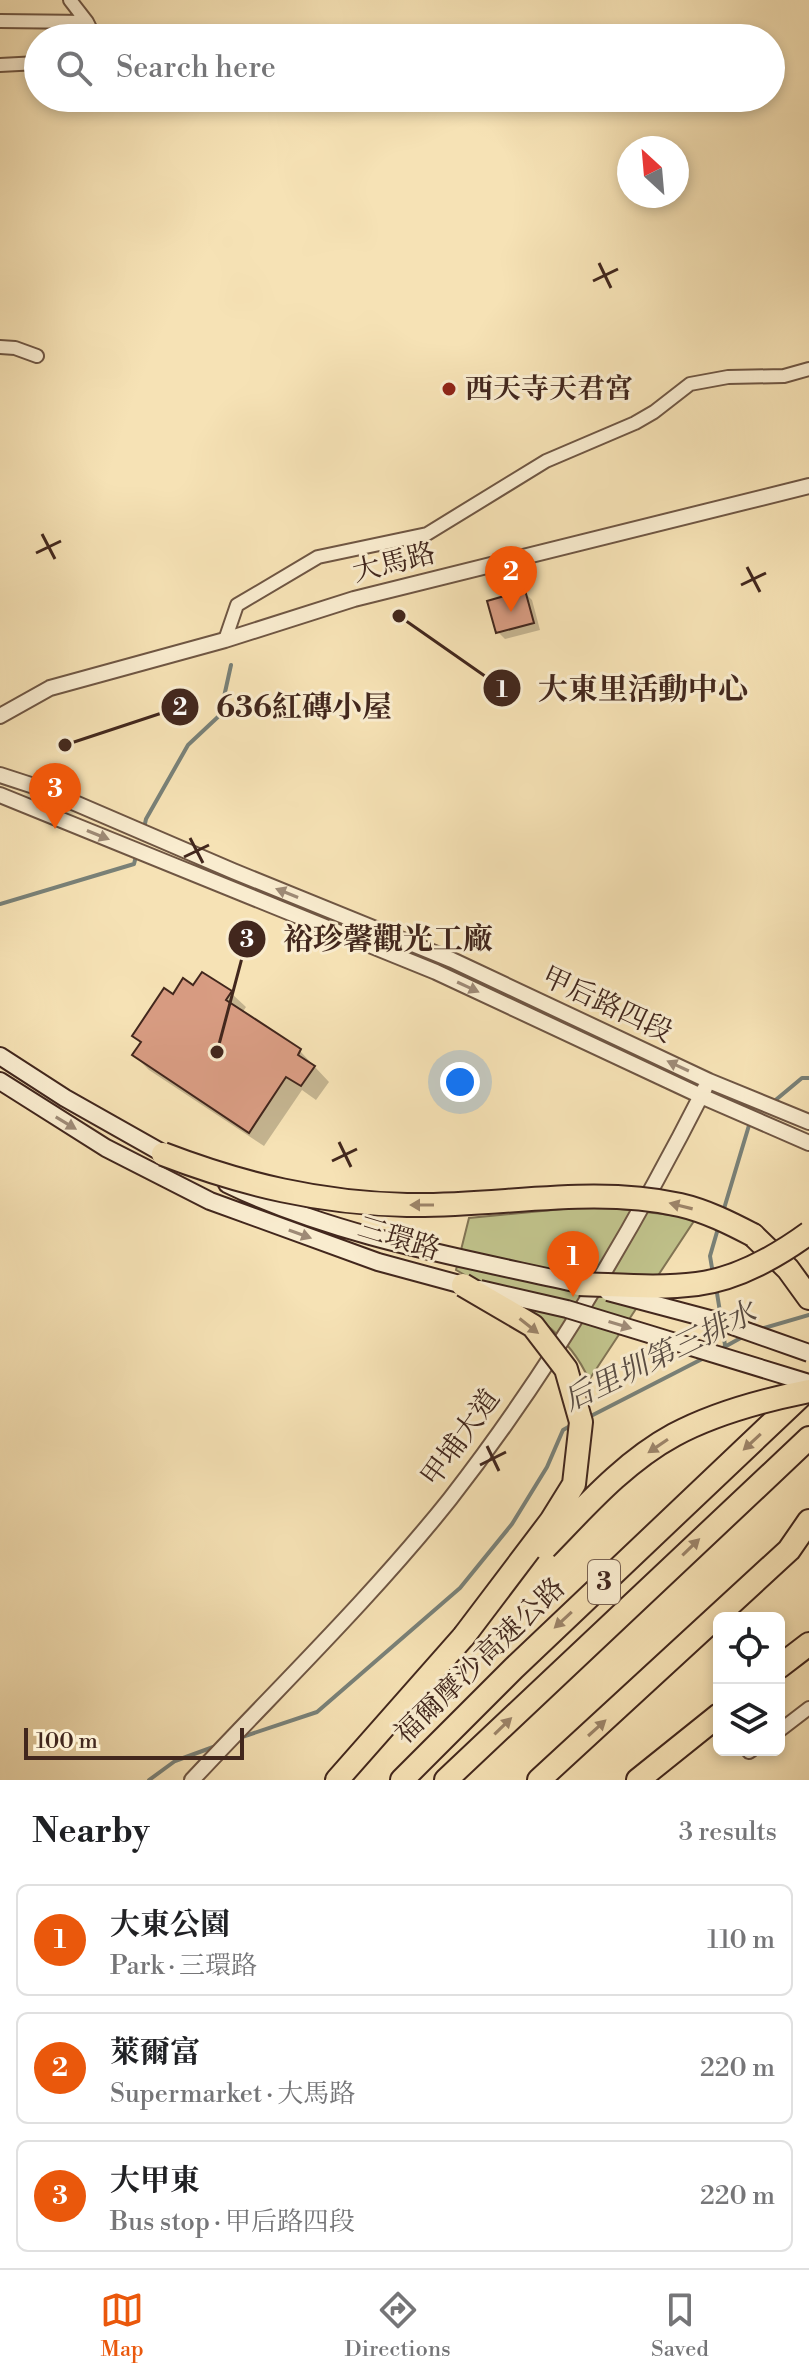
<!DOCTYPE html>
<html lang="en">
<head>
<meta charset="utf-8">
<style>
	:root { --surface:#fff; --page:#f6f6f6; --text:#202124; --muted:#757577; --line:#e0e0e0; --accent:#ea580c }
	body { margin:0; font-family:"Libre Bodoni","Noto Serif TC",serif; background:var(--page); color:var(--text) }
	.controls { position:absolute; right:24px; bottom:24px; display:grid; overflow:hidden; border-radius:12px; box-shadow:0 4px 12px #0003 }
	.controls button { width:72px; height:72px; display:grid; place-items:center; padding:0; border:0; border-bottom:2px solid var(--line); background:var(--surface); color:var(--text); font:40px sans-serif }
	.compass { position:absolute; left:617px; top:136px; width:72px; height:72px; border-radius:50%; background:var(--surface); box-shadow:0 4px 12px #0003; rotate:334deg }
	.scale { position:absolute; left:24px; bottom:20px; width:220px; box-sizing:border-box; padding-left:8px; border:4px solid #42271d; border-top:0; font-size:22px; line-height:28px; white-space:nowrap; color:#42271d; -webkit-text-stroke:6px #f9eccf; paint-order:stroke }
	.you { position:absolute; left:460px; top:1082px; width:28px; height:28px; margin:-20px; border:6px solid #fff; border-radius:50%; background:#1a73e8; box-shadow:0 0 0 12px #1a73e833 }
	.badge { display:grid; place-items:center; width:52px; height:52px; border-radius:50%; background:var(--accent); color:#fff; font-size:26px; font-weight:700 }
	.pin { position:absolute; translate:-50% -66px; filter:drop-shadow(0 2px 4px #0008) }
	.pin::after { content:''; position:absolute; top:42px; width:28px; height:24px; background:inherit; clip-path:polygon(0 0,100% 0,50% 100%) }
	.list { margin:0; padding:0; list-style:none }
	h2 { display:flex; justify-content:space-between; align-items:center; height:104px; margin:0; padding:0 32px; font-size:34px }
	h2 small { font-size:26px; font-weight:400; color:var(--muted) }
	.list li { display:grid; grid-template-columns:52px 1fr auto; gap:24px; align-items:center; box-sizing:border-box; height:112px; margin:0 16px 16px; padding:0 16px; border:2px solid var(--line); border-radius:12px }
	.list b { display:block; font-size:30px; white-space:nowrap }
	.list p { margin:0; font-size:26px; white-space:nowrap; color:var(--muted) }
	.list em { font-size:26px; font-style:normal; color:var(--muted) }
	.icon { flex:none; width:44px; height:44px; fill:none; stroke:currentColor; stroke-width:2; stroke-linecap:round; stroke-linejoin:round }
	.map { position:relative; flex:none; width:809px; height:1780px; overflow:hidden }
	.search { position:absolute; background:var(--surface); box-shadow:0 4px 12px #0003; left:24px; right:24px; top:24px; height:88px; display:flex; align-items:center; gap:20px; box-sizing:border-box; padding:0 28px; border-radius:44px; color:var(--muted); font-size:30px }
	.sheet { height:488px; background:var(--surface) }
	nav { display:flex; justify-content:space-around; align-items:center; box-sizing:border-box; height:112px; border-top:2px solid var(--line); background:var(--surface); font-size:22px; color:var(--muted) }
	nav a { display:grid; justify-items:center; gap:4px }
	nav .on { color:var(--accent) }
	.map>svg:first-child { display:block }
	.green { fill:#c0c28b; stroke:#817454; stroke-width:2 }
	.shadow { fill:#0003 }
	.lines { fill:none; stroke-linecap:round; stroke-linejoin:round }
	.stream { stroke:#798178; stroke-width:4 }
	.building { fill:#d89c82; stroke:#42271d; stroke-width:2 }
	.minor-casing { stroke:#6f5643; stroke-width:16 }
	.tertiary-casing { stroke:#6f5643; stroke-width:18 }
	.secondary-casing { stroke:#42271d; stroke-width:20 }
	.motorway-casing { stroke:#42271d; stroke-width:26 }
	.minor { stroke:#f9eccf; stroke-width:12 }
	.tertiary { stroke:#f9eccf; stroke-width:14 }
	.secondary { stroke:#f9eccf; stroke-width:16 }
	.motorway { stroke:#f6e2b5; stroke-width:22 }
	.secondary-bridge-casing { stroke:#42271d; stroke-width:20; stroke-linecap:butt }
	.motorway-bridge-casing { stroke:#42271d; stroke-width:26; stroke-linecap:butt }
	.secondary-bridge { stroke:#f9eccf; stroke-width:16 }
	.motorway-bridge { stroke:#f6e2b5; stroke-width:22 }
	.oneway { fill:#9e8a76 }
	.oneway2 { fill:#9c8469 }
	.ticks { fill:none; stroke:#42271d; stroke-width:3 }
	.poi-dot { fill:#8f2418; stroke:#f9eccf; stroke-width:3 }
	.labels { text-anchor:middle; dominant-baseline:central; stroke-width:6; stroke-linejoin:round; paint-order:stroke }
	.shield { fill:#f9eccf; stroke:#796252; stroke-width:2 }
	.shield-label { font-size:26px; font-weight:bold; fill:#42271d }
	.poi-label { font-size:28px; font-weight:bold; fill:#42271d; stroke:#f9eccf; text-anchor:start }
	.street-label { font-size:28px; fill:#42271d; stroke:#f9eccf }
	.water-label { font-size:30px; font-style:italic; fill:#594c43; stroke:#f9eccf }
	.leader { fill:none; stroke:#42271d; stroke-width:3 }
	.callout-dot { fill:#42271d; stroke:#f9eccf; stroke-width:3 }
	.mark-label { font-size:24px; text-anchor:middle; font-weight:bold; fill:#fff }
	.callout-label { font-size:30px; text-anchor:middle; font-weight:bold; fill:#42271d; stroke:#f9eccf; stroke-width:6; stroke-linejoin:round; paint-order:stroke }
</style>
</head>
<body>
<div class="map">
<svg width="809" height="1780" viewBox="0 0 809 1780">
	<rect width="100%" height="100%" fill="#f6e2b5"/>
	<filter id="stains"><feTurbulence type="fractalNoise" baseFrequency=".0025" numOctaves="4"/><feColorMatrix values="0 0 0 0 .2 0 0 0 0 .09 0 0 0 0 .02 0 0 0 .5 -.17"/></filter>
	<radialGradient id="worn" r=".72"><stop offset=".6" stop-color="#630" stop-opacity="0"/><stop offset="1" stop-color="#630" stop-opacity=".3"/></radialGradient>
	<path class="green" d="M595,1206l101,12 -107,162c-25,-58 -80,-79 -133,-110l13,-52z"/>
	<path class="shadow" d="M525,593l7,7 8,30 -35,9 -7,-7z
		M203,975l28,18 15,14 -4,6 58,38 29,31 -13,18 -14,-10 -38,56 -115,-76 -15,-15 60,-67z"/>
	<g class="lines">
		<path class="stream" d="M144,828l2,-9 42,-74 32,-30 11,-50
			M0,904l134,-40 2,-8
			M772,1103l30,-25h7
			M723,1212l27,-90
			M713,1274l-3,-18 9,-31
			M716,1287l5,31
			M722,1326l3,19
			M757,1330l52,-15
			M719,1350l27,-15
			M587,1418l117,-60
			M239,1738l78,-26 143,-124 52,-64 35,-57 16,-37 9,-5
			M149,1780l26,-19 41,-15"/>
	</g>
	<path class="building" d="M525,590l9,33 -38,10 -9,-32z
		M202,972l30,19 -6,9 75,49 -3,6 17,11 -14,20 -15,-9 -37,56 -117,-78 9,-13 -9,-6 32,-48 9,6 10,-16 10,7z"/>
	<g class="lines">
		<g class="minor-casing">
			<path id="minor" d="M70,0l17,22 8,16
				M0,21l87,1
				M0,65l38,-2
				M0,347l15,1 22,8
				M225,640l12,-35 81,-48 109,-23 119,-73 89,-38 19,-11 36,-28 38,-7 56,-1 25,-7
				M779,1731l30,-23
				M749,1752l3,-2"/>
		</g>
		<g class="tertiary-casing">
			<path id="tertiary" d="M0,716l50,-28 175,-48 129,-41 455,-113
				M0,775l40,13 193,83 219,89 257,121 100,41
				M0,795l436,177 265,124 108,47
				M192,1780c87,-93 179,-182 258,-281 99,-127 182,-267 255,-411"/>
		</g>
		<g class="secondary-casing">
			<path id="secondary" d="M0,1056l65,42 108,61
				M0,1081l106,67 104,53 168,61 85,23
				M227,1184c107,52 236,74 352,100"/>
		</g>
		<g class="motorway-casing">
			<path id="motorway" d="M753,1235l35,34 21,29
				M779,1667l30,-23
				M337,1780l127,-144
				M402,1780l112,-112 295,-280
				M446,1780l363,-342
				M539,1780l250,-230 20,-29
				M638,1780l81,-65"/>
		</g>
		<use href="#minor" class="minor"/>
		<use href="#tertiary" class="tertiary"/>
		<use href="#secondary" class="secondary"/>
		<use href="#motorway" class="motorway"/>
		<g class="secondary-bridge-casing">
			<path id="secondary-bridge" d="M480,1289l87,20 242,74
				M608,1292l113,30 88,31"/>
		</g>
		<g class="motorway-bridge-casing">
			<path id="motorway-bridge" d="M163,1154c81,31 157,49 244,51 90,2 184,-20 273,0 26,6 50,18 73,30
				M579,1284c38,1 79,5 118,0 40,-5 79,-27 112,-51
				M463,1285l70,41 33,43 15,53 -7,62 -23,37 -87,115
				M545,1548c39,-40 79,-86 129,-113 41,-22 90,-35 135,-44"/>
		</g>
		<use href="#secondary-bridge" class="secondary-bridge"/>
		<use href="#motorway-bridge" class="motorway-bridge"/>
	</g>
	<defs><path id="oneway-solid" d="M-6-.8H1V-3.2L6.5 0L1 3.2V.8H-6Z" transform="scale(2)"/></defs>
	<g class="oneway">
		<use href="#oneway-solid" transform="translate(98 835) rotate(22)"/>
		<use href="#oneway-solid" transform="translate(287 893) rotate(-158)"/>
		<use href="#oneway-solid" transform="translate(468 987) rotate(25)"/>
		<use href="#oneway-solid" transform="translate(678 1066) rotate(-155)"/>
		<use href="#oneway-solid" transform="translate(66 1123) rotate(31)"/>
		<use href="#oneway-solid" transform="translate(300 1234) rotate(20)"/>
		<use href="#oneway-solid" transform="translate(620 1325) rotate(17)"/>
	</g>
	<g class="oneway2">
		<use href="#oneway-solid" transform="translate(422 1205) rotate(180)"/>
		<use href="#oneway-solid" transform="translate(681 1206) rotate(-166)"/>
		<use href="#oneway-solid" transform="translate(529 1326) rotate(38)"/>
		<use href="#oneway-solid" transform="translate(752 1442) rotate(137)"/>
		<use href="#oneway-solid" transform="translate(658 1446) rotate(146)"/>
		<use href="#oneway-solid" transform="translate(691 1547) rotate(-44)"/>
		<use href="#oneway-solid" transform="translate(563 1620) rotate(137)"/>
		<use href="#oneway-solid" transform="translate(503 1726) rotate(-44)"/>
		<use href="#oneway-solid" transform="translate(597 1728) rotate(-42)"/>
	</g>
	<path class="ticks" d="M599,263l12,25M593,281l25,-12M42,534l13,25M36,553l25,-12M747,567l13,25M741,585l25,-12M190,838l13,25M184,857l25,-12M339,1142l12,25M332,1161l25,-12M487,1446l12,25M480,1465l26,-13"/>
	<circle class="poi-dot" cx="449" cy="389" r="8"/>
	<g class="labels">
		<rect class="shield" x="588" y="1560" width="32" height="44" rx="6"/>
		<g class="shield-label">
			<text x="604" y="1582">3</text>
		</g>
		<g class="poi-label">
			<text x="465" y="389">西天寺天君宮</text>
		</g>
		<g class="street-label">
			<text transform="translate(394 563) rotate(-14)">大馬路</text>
			<text transform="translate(607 1005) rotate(25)">甲后路四段</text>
			<text transform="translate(399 1239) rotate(17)">三環路</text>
			<text transform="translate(461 1438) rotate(-54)">甲埔大道</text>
			<text transform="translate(480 1661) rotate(-44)">福爾摩沙高速公路</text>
		</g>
		<g class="water-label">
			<text transform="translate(660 1357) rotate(-26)">后里圳第三排水</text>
		</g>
	</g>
	<path class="leader" d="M399 616L502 688M65 745L180 707M217 1052L247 939"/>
	<g class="callout-dot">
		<circle cx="399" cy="616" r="8"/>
		<circle cx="65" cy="745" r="8"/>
		<circle cx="217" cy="1052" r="8"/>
		<circle cx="502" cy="688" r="20"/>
		<circle cx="180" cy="707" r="20"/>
		<circle cx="247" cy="939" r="20"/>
	</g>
	<g class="mark-label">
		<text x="502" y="697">1</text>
		<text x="180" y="715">2</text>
		<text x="247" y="947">3</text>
	</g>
	<g class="callout-label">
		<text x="643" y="699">大東里活動中心</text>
		<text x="304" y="717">636紅磚小屋</text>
		<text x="388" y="949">裕珍馨觀光工廠</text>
	</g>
	<rect width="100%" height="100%" filter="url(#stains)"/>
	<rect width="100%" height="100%" fill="url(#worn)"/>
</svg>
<div class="controls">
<button><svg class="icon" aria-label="locate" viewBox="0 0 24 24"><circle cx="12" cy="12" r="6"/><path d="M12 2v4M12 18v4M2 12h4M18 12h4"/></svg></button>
<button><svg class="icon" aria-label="layers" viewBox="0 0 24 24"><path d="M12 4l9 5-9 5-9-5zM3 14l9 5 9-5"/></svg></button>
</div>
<svg class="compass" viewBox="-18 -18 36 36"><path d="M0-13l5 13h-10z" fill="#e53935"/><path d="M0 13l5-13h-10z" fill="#757577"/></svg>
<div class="scale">100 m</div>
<div class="you"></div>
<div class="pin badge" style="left:573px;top:1297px">1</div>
<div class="pin badge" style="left:511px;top:612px">2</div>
<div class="pin badge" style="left:55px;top:829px">3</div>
<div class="search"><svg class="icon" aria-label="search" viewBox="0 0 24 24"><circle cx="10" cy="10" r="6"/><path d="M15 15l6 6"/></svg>Search here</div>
</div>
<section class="sheet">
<h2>Nearby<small>3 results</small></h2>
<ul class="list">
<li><span class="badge">1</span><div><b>大東公園</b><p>Park · 三環路</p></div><em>110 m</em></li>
<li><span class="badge">2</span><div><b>萊爾富</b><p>Supermarket · 大馬路</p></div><em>220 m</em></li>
<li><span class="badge">3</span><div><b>大甲東</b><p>Bus stop · 甲后路四段</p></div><em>220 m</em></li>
</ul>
</section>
<nav>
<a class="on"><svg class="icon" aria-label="map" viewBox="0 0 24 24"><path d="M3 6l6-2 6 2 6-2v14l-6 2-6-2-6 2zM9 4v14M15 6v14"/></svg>Map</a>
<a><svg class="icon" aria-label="directions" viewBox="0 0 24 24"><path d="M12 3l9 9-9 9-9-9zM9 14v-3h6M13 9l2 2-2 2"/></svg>Directions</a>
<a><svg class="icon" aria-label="saved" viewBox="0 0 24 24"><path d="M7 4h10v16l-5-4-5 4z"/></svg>Saved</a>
</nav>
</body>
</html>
